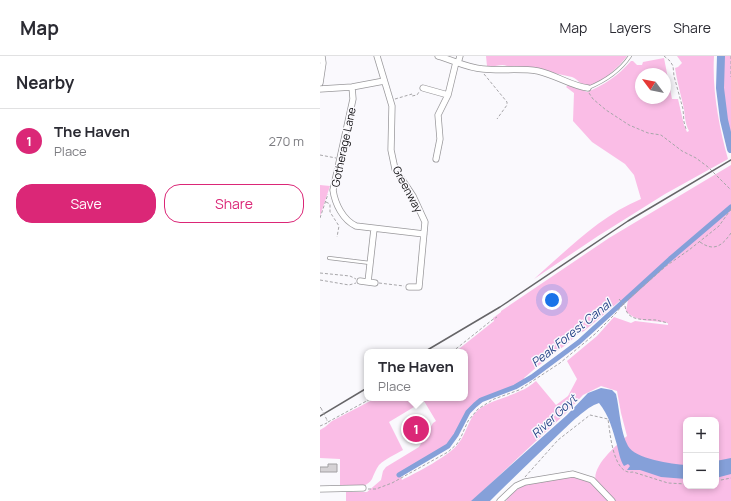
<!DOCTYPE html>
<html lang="en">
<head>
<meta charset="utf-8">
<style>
	:root { --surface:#fff; --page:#f7f7f7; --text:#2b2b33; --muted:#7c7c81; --line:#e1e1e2; --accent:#db2777 }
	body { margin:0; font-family:Manrope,sans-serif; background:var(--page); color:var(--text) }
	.controls { position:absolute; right:12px; bottom:12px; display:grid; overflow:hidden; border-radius:8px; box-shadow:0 2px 6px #0003 }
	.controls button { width:36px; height:36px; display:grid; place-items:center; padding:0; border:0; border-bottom:1px solid var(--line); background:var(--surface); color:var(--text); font:20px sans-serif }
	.compass { position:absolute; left:315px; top:12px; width:36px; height:36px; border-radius:50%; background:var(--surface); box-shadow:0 2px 6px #0003; rotate:302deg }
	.you { position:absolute; left:232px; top:244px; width:14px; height:14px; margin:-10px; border:3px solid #fff; border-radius:50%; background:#1a73e8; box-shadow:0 0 0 6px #1a73e833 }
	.badge { display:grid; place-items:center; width:26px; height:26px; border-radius:50%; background:var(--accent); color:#fff; font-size:13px; font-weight:700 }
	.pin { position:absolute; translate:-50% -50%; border:2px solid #fff; box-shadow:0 1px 4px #0006 }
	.popup { position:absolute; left:44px; top:293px; width:104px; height:52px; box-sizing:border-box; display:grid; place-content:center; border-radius:8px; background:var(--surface); filter:drop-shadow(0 1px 3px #0005); font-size:13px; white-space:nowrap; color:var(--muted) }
	.popup b { font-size:15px; color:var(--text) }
	.popup::after { content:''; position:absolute; left:50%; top:100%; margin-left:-8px; border:8px solid transparent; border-top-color:var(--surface) }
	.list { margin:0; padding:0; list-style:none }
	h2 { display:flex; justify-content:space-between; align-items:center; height:52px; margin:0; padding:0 16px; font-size:17px }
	h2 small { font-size:13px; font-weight:400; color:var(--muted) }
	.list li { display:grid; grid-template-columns:26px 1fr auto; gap:12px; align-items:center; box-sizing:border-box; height:64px; padding:0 16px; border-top:1px solid var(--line) }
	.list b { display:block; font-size:15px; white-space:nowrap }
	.list p { margin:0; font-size:13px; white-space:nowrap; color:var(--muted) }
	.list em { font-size:13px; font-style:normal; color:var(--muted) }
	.actions { display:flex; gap:8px; padding:12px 16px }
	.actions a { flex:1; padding:9px 0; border:1px solid var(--accent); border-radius:16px; text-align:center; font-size:14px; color:var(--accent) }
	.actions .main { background:var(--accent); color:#fff }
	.map { position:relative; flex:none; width:411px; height:445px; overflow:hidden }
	header { display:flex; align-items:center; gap:24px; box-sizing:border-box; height:56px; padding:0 20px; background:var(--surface); border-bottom:1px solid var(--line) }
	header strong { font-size:19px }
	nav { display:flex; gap:22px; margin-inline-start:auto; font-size:14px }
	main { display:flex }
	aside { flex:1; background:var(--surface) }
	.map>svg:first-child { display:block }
	.green { fill:#fabde6; fill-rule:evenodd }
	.water { fill:#85a0d9 }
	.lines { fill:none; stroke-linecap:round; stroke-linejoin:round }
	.canal { stroke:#85a0d9; stroke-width:5 }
	.river { stroke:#85a0d9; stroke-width:8 }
	.building { fill:#d5d2d5; stroke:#a2a0a3 }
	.service-casing { stroke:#99989b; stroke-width:4 }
	.minor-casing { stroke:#99989b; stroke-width:7 }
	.path { stroke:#a7a6a9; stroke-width:1; stroke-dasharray:3 2; stroke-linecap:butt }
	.service { stroke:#fff; stroke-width:2.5 }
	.minor { stroke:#fff; stroke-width:5.5 }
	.rail { stroke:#666568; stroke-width:1.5 }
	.path-bridge { stroke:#a7a6a9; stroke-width:1; stroke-dasharray:3 2; stroke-linecap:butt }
	.labels { text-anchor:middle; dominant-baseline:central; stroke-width:3; stroke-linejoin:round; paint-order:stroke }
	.street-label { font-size:11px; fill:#100f11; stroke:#faf9fd }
	.water-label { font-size:12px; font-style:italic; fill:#284488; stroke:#faf9fd }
</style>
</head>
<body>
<header>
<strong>Map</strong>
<nav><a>Map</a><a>Layers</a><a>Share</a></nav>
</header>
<main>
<aside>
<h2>Nearby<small></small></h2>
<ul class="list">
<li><span class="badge">1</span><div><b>The Haven</b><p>Place</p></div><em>270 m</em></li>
</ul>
<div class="actions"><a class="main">Save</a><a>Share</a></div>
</aside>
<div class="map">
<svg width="411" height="445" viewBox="0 0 411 445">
	<rect width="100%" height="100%" fill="#faf9fd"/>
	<path class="green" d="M166,0h141c-7,10 -26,28 -39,30 -7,0 -10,-7 -16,-9 -22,-5 -43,-9 -65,-11 -6,-3 -13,2 -20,0z
		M357,0h37c-2,34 5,71 14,103l-63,35 -67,42 -64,43c33,-29 66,-63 107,-80l-7,-24 -9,-11 -33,-22 -19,-21 1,-28 -8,-6 3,-3 18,8c16,-6 32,-17 44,-31h2l4,4h5l1,-3 21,-4 8,41h6l6,26 3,7 2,-1c-4,-8 -4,-14 -5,-22 -3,-14 -7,-27 -9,-41l3,-1 4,-4zM321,18h24v24h-24z
		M401,0h10v92c-11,-28 -11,-62 -10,-92z
		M411,109v336h-119c-4,-5 -12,-10 -15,-16 -9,-17 20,-40 30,-49l-6,-23 -4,-22 -16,-5 -18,9 -17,18 -94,88h-126v-9h21l14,-12 2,-9 3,-4 33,-20 14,-24 3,-2 -12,-20 -35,21 14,28c-7,4 -18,9 -24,15 -3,4 -5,9 -7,14 -7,11 -21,8 -32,8v-28l-20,-1v-28l5,-3 7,-6 44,-23h89v-46h-10l39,-31 -1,-3 8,-6v-1l108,-73zM307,242l1,2 -2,11c10,12 28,9 42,12v2l-33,-4 -4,2 -17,-6 -17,19 -30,25 10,18 -9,17 -12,9 -20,-24c-5,4 -10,8 -16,10 -13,7 -30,9 -42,19 -10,9 -11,23 -20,34 -9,12 -42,29 -56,36l-2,-5 48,-29 8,-11 12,-23 7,-7 6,-5 34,-13 10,-6 -1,-3c13,-12 28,-23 43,-34 6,-5 10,-10 17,-13l37,-31 2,2zM366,364h30v66h-30z
		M0,129l10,1 -10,30z
		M253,420l18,7 17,18h-102c13,-22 45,-21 67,-25z"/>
	<path class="water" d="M281,332l11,2 4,4c4,17 4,37 12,52 7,13 44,18 58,19v14l-25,-2 -21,-7h-13l3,-4 -2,-2 -4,2c-4,-6 -5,-13 -7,-21 -4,-14 -8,-30 -18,-42 -13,4 -29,21 -39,30 -24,23 -47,45 -70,68h-19l96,-86 21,-22z
		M411,402v16l-15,4v-17z"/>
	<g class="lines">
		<path class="canal" d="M79,419l49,-29 8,-11 12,-23 7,-7 6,-5 34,-13 17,-10 47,-35 91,-83 61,-52"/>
		<path class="river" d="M401,0l-1,32 4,32 7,29"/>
	</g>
	<path class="building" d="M100,367l3,7 -10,6 -4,-7z
		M8,408h9v8h-17v-5h8z"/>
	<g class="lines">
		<g class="service-casing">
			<path id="service" d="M268,32c17,-7 32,-17 42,-32
				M9,202l41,5"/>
		</g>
		<g class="minor-casing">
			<path id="minor" d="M57,0l15,50 -1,44 4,19 18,27 12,26 -6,65h-10
				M118,0c15,4 29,12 45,13 18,2 37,-1 55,2 18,4 33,15 50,17
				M138,7l2,-7
				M0,27l3,-20 -1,-7
				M32,31l1,12 -20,91c2,14 10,30 23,36l68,8
				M103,32l25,7
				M0,33l32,-2 32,-6
				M116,103l4,-20 -2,-24 10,-20 8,-33
				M40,225l15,2
				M48,226l6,-53
				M0,433l43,-1
				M180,445l16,-15 9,-4 48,-8 19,6 20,21"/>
		</g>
		<path class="path" d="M344,0l6,5 3,5 1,10 9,33 1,13 2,7
			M411,0v21
			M164,18l23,28v3l-10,14
			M269,37l4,6 13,11 23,15 19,8 13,2 21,16 14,7 12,9 23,23
			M75,43l17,-5v2l5,-1 2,-3
			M0,99l16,3
			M6,146l4,2v8l9,14 -2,11
			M0,162l8,-24
			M380,186c14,10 22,4 31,-9
			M0,217l30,3 6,3
			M0,224l29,5 7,-2
			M59,227l25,3
			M305,250c2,16 19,13 31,14 4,1 8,2 12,3
			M132,296l40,-32 5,-3
			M0,351l1,1
			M8,366l44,-24
			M0,370l7,-3v-3
			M205,421l33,-37 32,-25 18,4c2,13 5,57 25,53l35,11 18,1
			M396,425l15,-3
			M48,433h8l16,-6 56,-31 9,-8 4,-7 7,-16 10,-12 16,-10 25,-9 41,-27 35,-29 21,-21 8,-10 42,-37 23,-16 30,-24 12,-17"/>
		<use href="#service" class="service"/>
		<use href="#minor" class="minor"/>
		<path class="rail" d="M104,296l76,-45 128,-86 103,-61
			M0,360l47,-28"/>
		<path class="path-bridge" d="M299,243l6,7
			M1,352l6,12"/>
	</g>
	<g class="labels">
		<g class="street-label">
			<text transform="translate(23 91) rotate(-78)">Gotherage Lane</text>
			<text transform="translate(88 133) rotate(62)">Greenway</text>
		</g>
		<g class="water-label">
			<text transform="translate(251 277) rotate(-39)">Peak Forest Canal</text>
			<text transform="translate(234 360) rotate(-43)">River Goyt</text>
		</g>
	</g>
</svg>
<div class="controls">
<button>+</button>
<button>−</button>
</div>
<svg class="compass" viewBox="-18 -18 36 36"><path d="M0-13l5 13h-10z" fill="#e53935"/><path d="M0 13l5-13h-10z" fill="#7c7c81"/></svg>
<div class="you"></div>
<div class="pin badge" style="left:96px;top:373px">1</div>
<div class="popup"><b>The Haven</b>Place</div>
</div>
</main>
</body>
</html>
